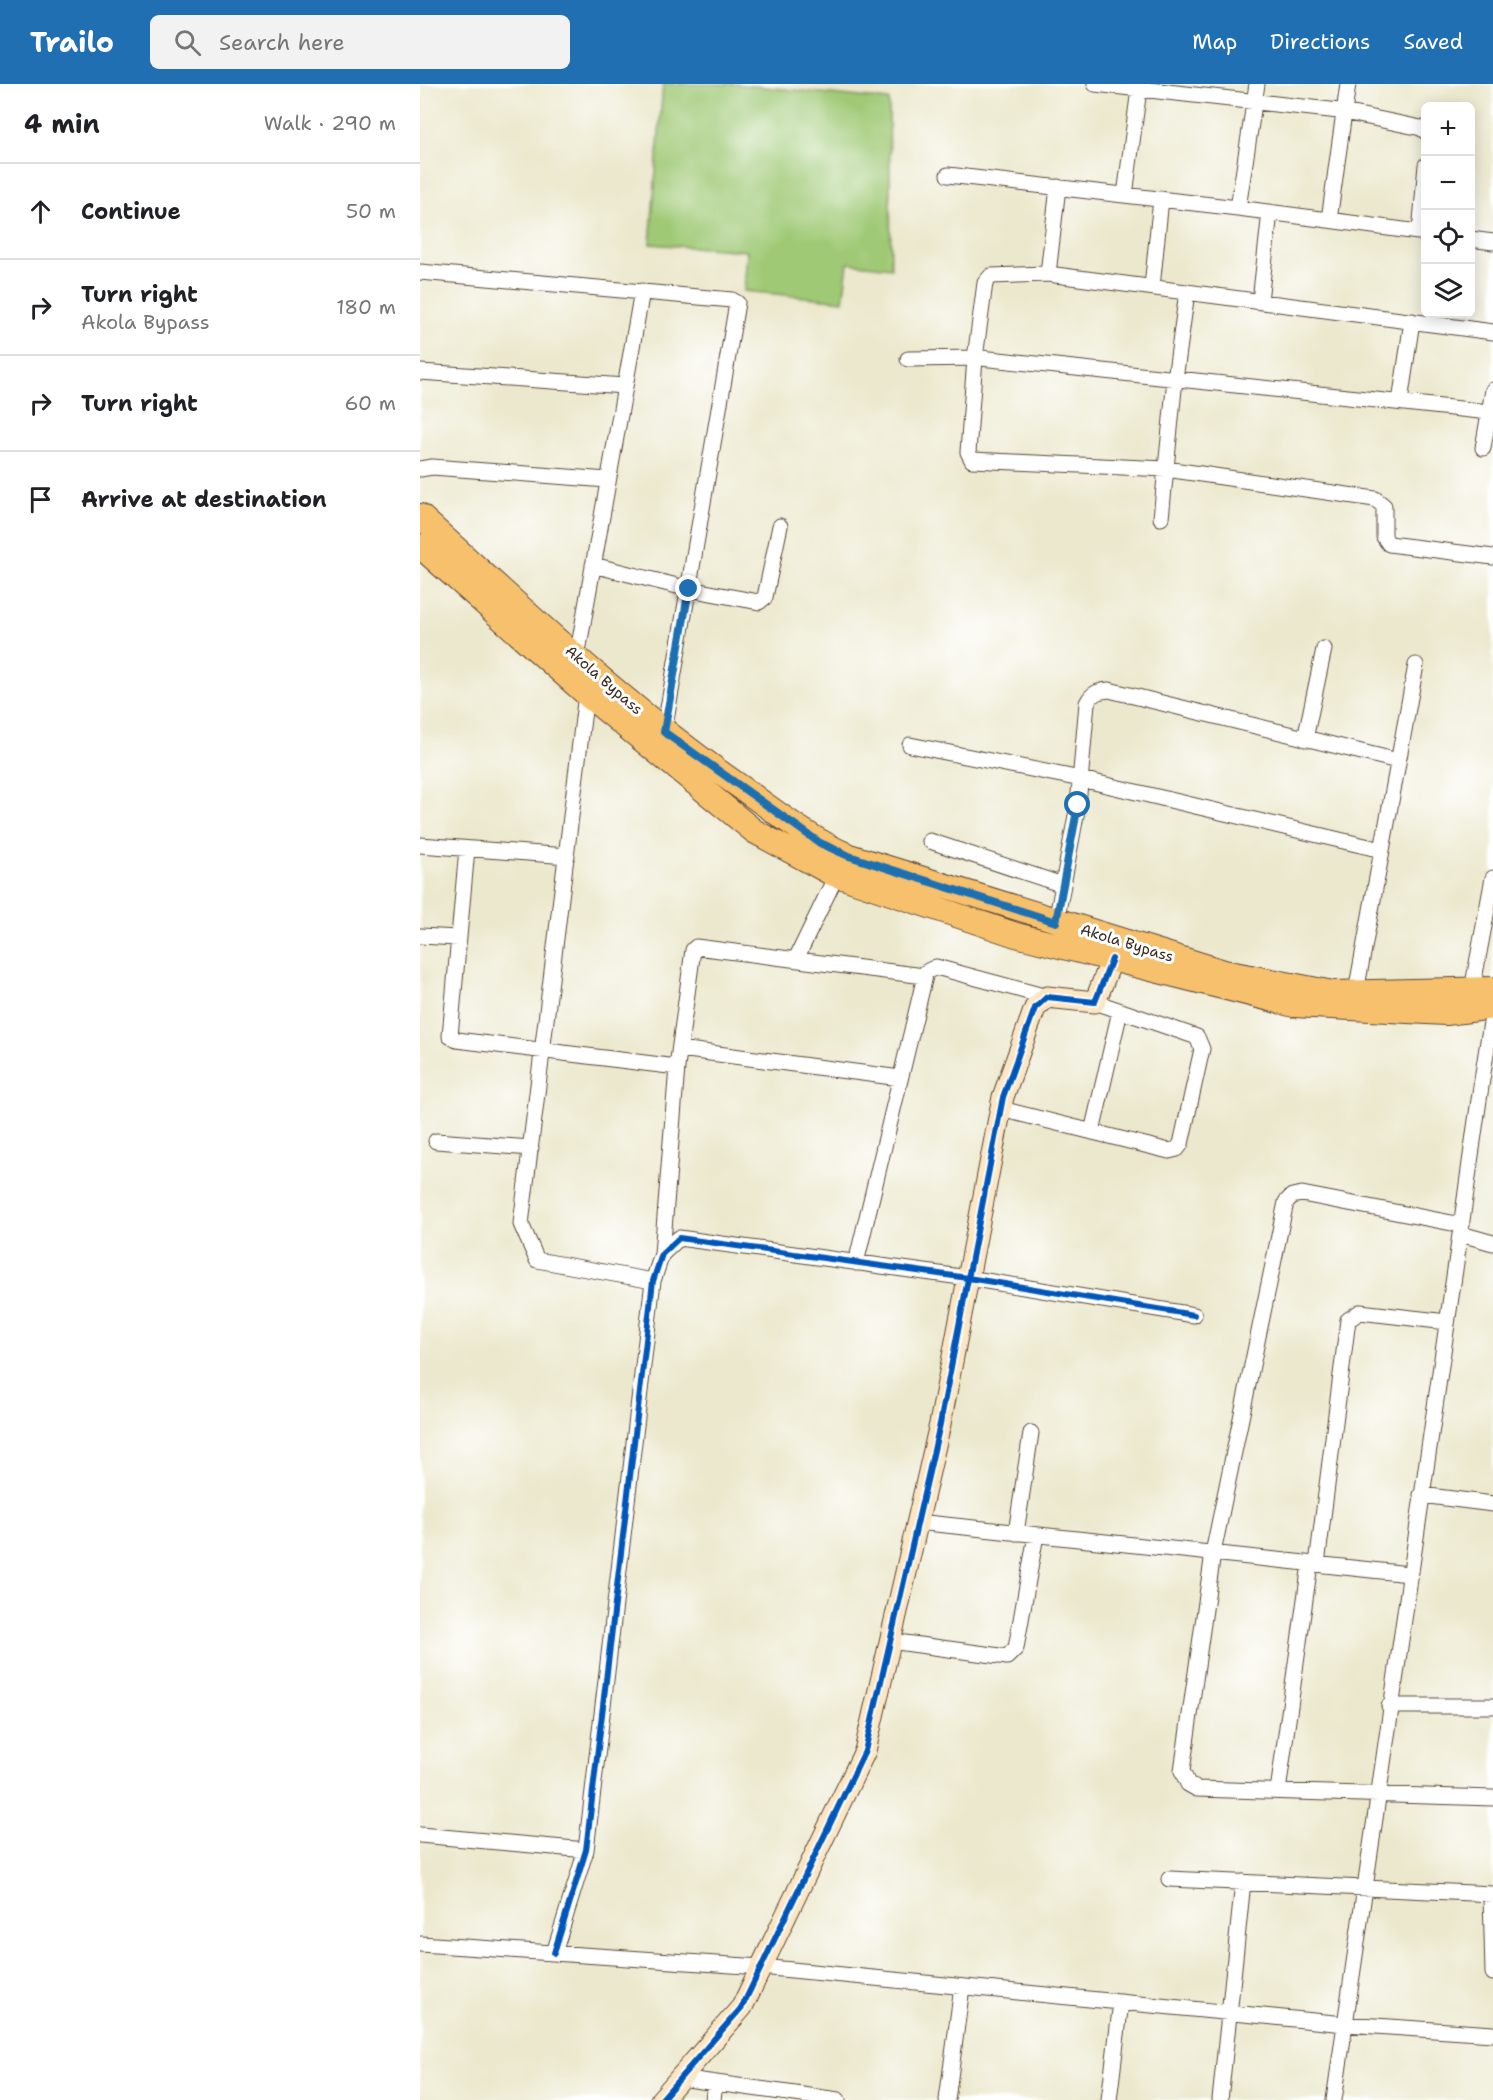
<!DOCTYPE html>
<html lang="en">
<head>
<meta charset="utf-8">
<style>
	:root { --surface:#fff; --page:#f2f2f2; --text:#202124; --muted:#757577; --line:#e0e0e0; --accent:#1f6fb2 }
	body { margin:0; font-family:"Shantell Sans",sans-serif; background:var(--page); color:var(--text) }
	.controls { position:absolute; right:18px; top:18px; display:grid; overflow:hidden; border-radius:9px; box-shadow:0 3px 15px #0003 }
	.controls button { width:54px; height:54px; display:grid; place-items:center; padding:0; border:0; border-bottom:2px solid var(--line); background:var(--surface); color:var(--text); font:30px sans-serif }
	.stop { position:absolute; width:18px; height:18px; margin:-14px; border:4px solid #1f6fb2; border-radius:50%; background:#fff }
	.stop.end { background:#1f6fb2; border-color:#fff; box-shadow:0 2px 6px #0008 }
	.list { margin:0; padding:0; list-style:none }
	h2 { display:flex; justify-content:space-between; align-items:center; height:78px; margin:0; padding:0 24px; font-size:26px }
	h2 small { font-size:20px; font-weight:400; color:var(--muted) }
	.list li { display:grid; grid-template-columns:39px 1fr auto; gap:18px; align-items:center; box-sizing:border-box; height:96px; padding:0 24px; border-top:2px solid var(--line) }
	.list b { display:block; font-size:22px; white-space:nowrap }
	.list p { margin:0; font-size:20px; white-space:nowrap; color:var(--muted) }
	.list em { font-size:20px; font-style:normal; color:var(--muted) }
	.icon { flex:none; width:33px; height:33px; fill:none; stroke:currentColor; stroke-width:2; stroke-linecap:round; stroke-linejoin:round }
	.map { position:relative; flex:none; width:1073px; height:2016px; overflow:hidden }
	header { display:flex; align-items:center; gap:36px; box-sizing:border-box; height:84px; padding:0 30px; background:var(--accent); color:#fff }
	header strong { font-size:28px }
	nav { display:flex; gap:33px; margin-inline-start:auto; font-size:21px }
	.search { width:420px; height:54px; background:var(--page); display:flex; align-items:center; gap:15px; box-sizing:border-box; padding:0 21px; border-radius:9px; color:var(--muted); font-size:22px }
	main { display:flex }
	aside { flex:1; background:var(--surface) }
	.map>svg:first-child { display:block }
	.green { fill:#9fc975; stroke:#6d7a4a; stroke-width:1.5 }
	.lines { fill:none; stroke-linecap:round; stroke-linejoin:round }
	.street-casing { stroke:#564638; stroke-width:17 }
	.secondary-casing { stroke:#564638; stroke-width:23 }
	.primary-casing { stroke:#564638; stroke-width:26 }
	.street { stroke:#fff; stroke-width:15 }
	.secondary { stroke:#fce6c4; stroke-width:21 }
	.primary { stroke:#f7c06c; stroke-width:24 }
	.cycleway-casing { stroke:#fff; stroke-width:10 }
	.cycleway { stroke:#0057b8; stroke-width:6 }
	.route { stroke:#1f6fb2; stroke-width:8 }
	.labels { text-anchor:middle; dominant-baseline:central; stroke-width:6; stroke-linejoin:round; paint-order:stroke }
	.street-label { font-size:15px; fill:#3b2a1e; stroke:#fff }
</style>
</head>
<body>
<header>
<strong>Trailo</strong>
<div class="search"><svg class="icon" aria-label="search" viewBox="0 0 24 24"><circle cx="10" cy="10" r="6"/><path d="M15 15l6 6"/></svg>Search here</div>
<nav><a>Map</a><a>Directions</a><a>Saved</a></nav>
</header>
<main>
<aside>
<h2>4 min<small>Walk · 290 m</small></h2>
<ul class="list">
<li><svg class="icon" aria-label="ahead" viewBox="0 0 24 24"><path d="M12 20V5M6 11l6-6 6 6"/></svg><div><b>Continue</b></div><em>50 m</em></li>
<li><svg class="icon" aria-label="right" viewBox="0 0 24 24"><path d="M7 20v-9h11M14 6l5 5-5 5"/></svg><div><b>Turn right</b><p>Akola Bypass</p></div><em>180 m</em></li>
<li><svg class="icon" aria-label="right" viewBox="0 0 24 24"><path d="M7 20v-9h11M14 6l5 5-5 5"/></svg><div><b>Turn right</b></div><em>60 m</em></li>
<li><svg class="icon" aria-label="arrive" viewBox="0 0 24 24"><path d="M6 21V4h12l-3 4 3 4H6"/></svg><div><b>Arrive at destination</b></div></li>
</ul>
</aside>
<div class="map">
<svg width="1073" height="2016" viewBox="0 0 1073 2016">
	<rect width="100%" height="100%" fill="#fff"/>
	<filter id="ink" filterUnits="userSpaceOnUse"><feTurbulence type="fractalNoise" baseFrequency=".0167" numOctaves="2"/><feDisplacementMap in="SourceGraphic" scale="12" xChannelSelector="R" yChannelSelector="G"/><feConvolveMatrix kernelMatrix="1 2 1 2 8 2 1 2 1" color-interpolation-filters="sRGB"/></filter>
	<filter id="wash" filterUnits="userSpaceOnUse"><feTurbulence type="fractalNoise" baseFrequency=".008" numOctaves="4" result="noise"/><feDisplacementMap in="SourceGraphic" scale="24" xChannelSelector="R" yChannelSelector="G"/><feGaussianBlur stdDeviation="1.35" result="paint"/><feColorMatrix in="noise" values="0 0 0 0 0 0 0 0 0 0 0 0 0 0 0 0 0 1.4 0 .05"/><feComposite in="paint" operator="in"/></filter>
	<g filter="url(#wash)">
		<rect width="100%" height="100%" fill="#ece8cd"/>
		<path class="green" d="M243,0h72l154,16 2,168 -43,-5 -5,38 -99,-10 3,-40 -97,-7z"/>
	</g>
	<g filter="url(#ink)">
		<g class="lines">
			<g class="street-casing">
				<path id="street" d="M675,0l244,27 82,17 5,4
					M528,91l290,33 188,25
					M638,103l-10,87 -57,2 -6,7 -10,75 -7,94 4,8 194,9 209,30 9,7v31l5,7 104,13
					M705,111l14,-106
					M818,124l19,-124
					M909,136l19,-136
					M1000,148l6,-67
					M1050,155l23,3
					M0,188l312,28 5,3 -73,429
					M628,190l445,58
					M732,203l9,-88
					M840,217l10,-89
					M488,275l73,-1 508,54
					M0,288l205,14
					M980,318l12,-81
					M1063,364l10,-58
					M0,385l12,-2 176,13
					M741,434l14,-139 12,-87
					M173,481l96,24 70,13 6,-5 15,-71
					M157,573l65,-366
					M166,610l-65,530 16,36 116,21
					M885,655l19,-90
					M490,661l171,34 301,71
					M510,757l133,44
					M0,761l147,11
					M47,765l-17,187 7,4 220,27
					M636,838l22,-117 9,-102c5,-10 11,-12 22,-13l289,71
					M0,852l38,2
					M376,875l40,-83
					M1052,906l21,-112
					M936,908l60,-327
					M260,965l220,29
					M581,1025l168,42 8,-2 4,-5 21,-95 -5,-12 -102,-35
					M672,1048l28,-121
					M16,1057l95,7
					M1042,1141l-160,-31 -10,2 -6,6 -73,351 -31,218 6,13 9,5 296,9
					M1041,1150l32,9
					M242,1170l15,-187 16,-117 3,-3 228,29
					M436,1179l70,-291 10,-5 111,30
					M1001,1411l72,9
					M497,1438l492,52
					M596,1449l15,-100
					M897,1480l31,-244 12,-8 87,10
					M470,1557l117,16 9,-9 20,-113
					M969,1622h104
					M858,1707l32,-227
					M0,1751l166,15
					M749,1795l324,15
					M1071,1810l2,79
					M0,1860l341,23 584,57 148,10
					M134,1869l32,-103 67,-569 9,-27 17,-16 289,40 226,37
					M260,1994l158,22
					M293,2016l2,-17
					M527,2016l15,-113
					M689,2016l12,-98
					M800,2016l23,-218
					M914,2016c38,-270 77,-540 118,-810 14,-93 25,-187 41,-279"/>
			</g>
			<g class="secondary-casing">
				<path id="secondary" d="M241,2016l81,-93 123,-256 75,-327 63,-327 32,-89 12,-11 48,5 17,-43"/>
			</g>
			<g class="primary-casing">
				<path id="primary" d="M0,432c104,94 206,192 322,272 35,25 68,51 107,68l375,116 109,21 160,-4
					M0,462l171,152 163,133 77,42 185,62 278,70 152,8 47,-6"/>
			</g>
			<use href="#street" class="street"/>
			<use href="#secondary" class="secondary"/>
			<use href="#primary" class="primary"/>
			<g class="cycleway-casing">
				<path id="cycleway" d="M134,1869l32,-103 67,-569 9,-27 17,-16 289,40 226,37
					M241,2016l81,-93 123,-256 75,-327 63,-327 32,-89 12,-11 48,5 17,-43"/>
			</g>
			<use href="#cycleway" class="cycleway"/>
		</g>
	</g>
	<g class="lines" filter="url(#ink)">
		<path class="route" d="M269,505l-25,143 156,111 29,13 207,66 22,-117"/>
	</g>
	<g class="labels">
		<g class="street-label">
			<text transform="translate(184 596) rotate(41)">Akola Bypass</text>
			<text transform="translate(707 859) rotate(17)">Akola Bypass</text>
		</g>
	</g>
</svg>
<div class="controls">
<button>+</button>
<button>−</button>
<button><svg class="icon" aria-label="locate" viewBox="0 0 24 24"><circle cx="12" cy="12" r="6"/><path d="M12 2v4M12 18v4M2 12h4M18 12h4"/></svg></button>
<button><svg class="icon" aria-label="layers" viewBox="0 0 24 24"><path d="M12 4l9 5-9 5-9-5zM3 14l9 5 9-5"/></svg></button>
</div>
<div class="stop" style="left:658px;top:721px"></div>
<div class="stop end" style="left:269px;top:505px"></div>
</div>
</main>
</body>
</html>
